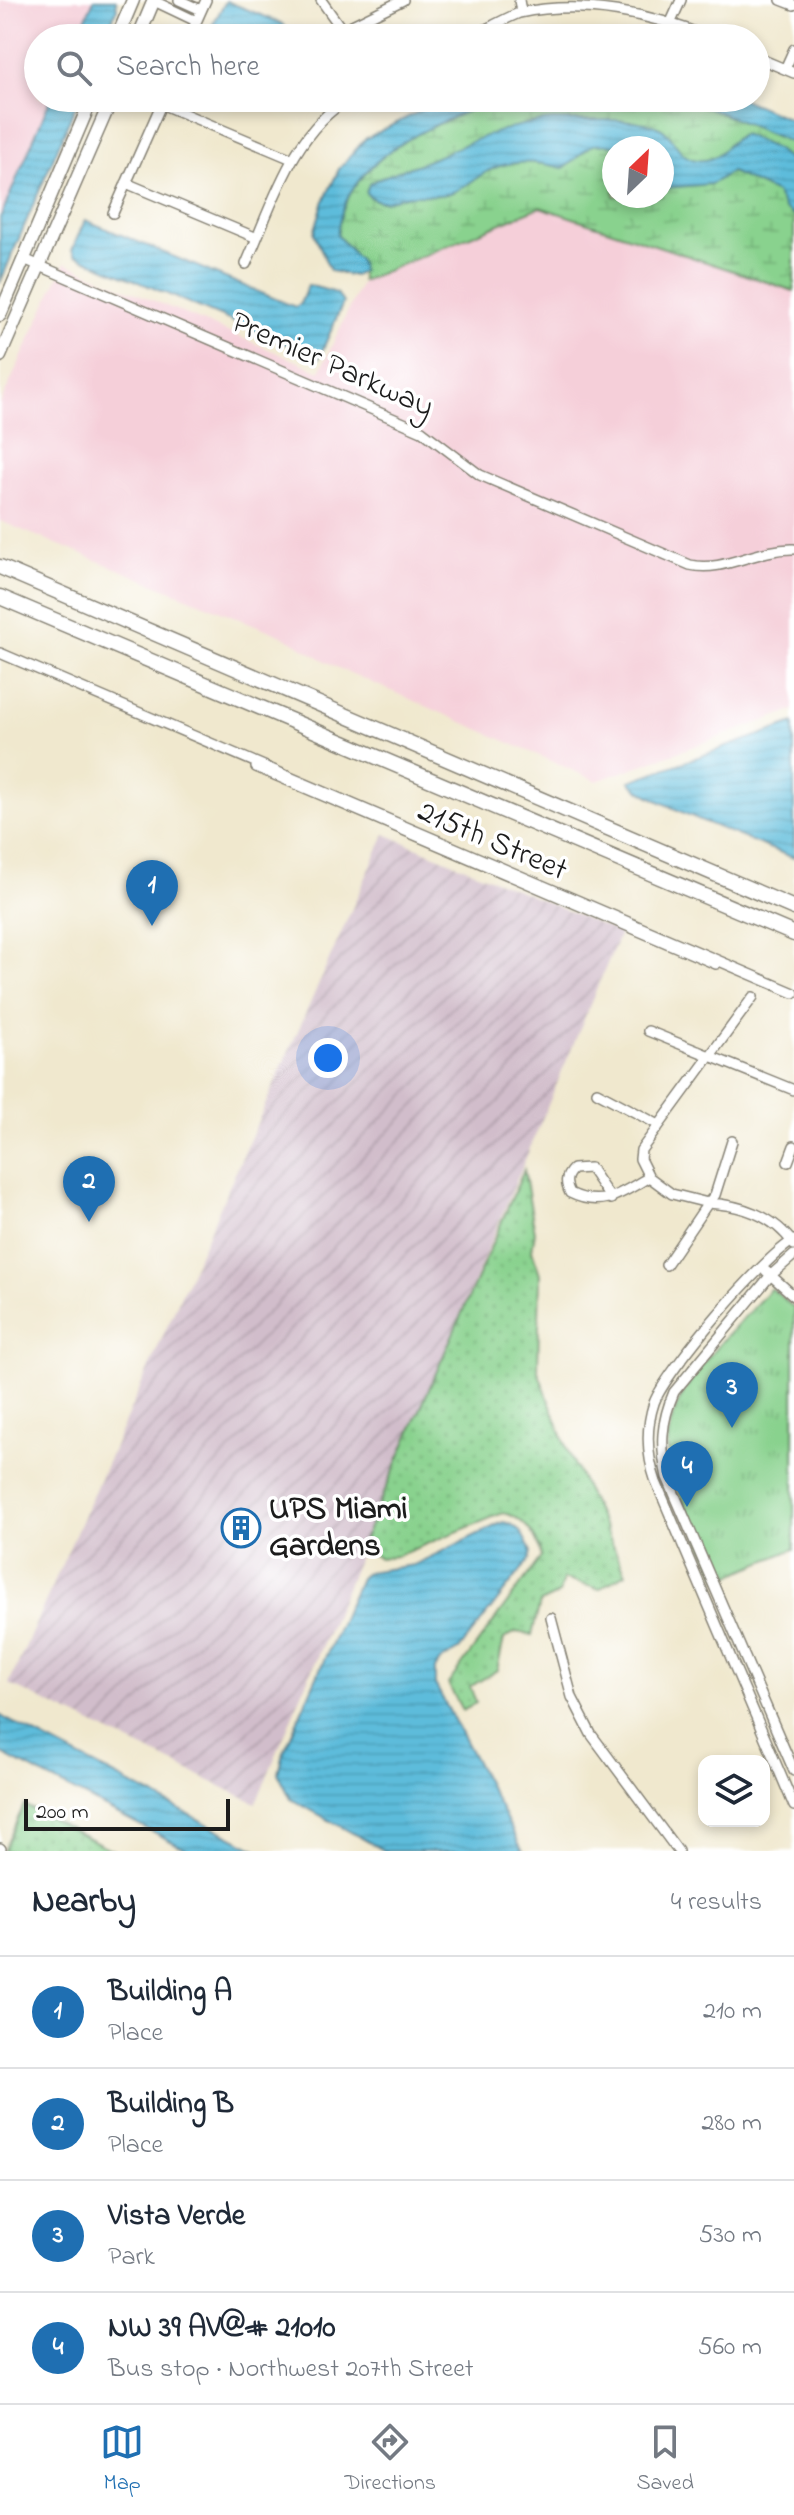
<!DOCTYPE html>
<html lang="en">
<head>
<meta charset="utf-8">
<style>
	:root { --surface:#fff; --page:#f2f2f3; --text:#1f2937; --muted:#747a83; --line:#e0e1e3; --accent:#1f6fb2 }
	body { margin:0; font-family:"Indie Flower",sans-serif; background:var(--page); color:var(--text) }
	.controls { position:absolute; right:24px; bottom:24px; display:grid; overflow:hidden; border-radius:16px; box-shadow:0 4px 12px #0003 }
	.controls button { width:72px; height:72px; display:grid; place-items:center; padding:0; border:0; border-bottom:2px solid var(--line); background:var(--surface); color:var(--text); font:40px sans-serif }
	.compass { position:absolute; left:602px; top:136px; width:72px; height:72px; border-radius:50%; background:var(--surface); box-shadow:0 4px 12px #0003; rotate:25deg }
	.scale { position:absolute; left:24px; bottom:20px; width:206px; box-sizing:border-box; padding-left:8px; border:4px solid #1c1c1c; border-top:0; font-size:22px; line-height:28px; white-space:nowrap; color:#1c1c1c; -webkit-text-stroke:6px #fff; paint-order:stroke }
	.you { position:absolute; left:328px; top:1058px; width:28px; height:28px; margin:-20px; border:6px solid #fff; border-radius:50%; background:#1a73e8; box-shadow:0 0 0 12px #1a73e833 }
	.badge { display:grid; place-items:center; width:52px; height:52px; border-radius:50%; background:var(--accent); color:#fff; font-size:26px; font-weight:700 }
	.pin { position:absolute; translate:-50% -66px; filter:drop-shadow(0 2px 4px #0008) }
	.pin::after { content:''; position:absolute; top:42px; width:28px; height:24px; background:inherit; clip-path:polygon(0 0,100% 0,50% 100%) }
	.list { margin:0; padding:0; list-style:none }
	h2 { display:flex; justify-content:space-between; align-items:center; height:104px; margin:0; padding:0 32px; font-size:34px }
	h2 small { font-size:26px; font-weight:400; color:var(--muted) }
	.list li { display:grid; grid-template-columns:52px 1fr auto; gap:24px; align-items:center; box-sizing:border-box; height:112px; padding:0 32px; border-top:2px solid var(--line) }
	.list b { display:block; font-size:30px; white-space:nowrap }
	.list p { margin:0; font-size:26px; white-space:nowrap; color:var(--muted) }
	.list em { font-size:26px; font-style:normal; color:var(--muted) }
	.icon { flex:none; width:44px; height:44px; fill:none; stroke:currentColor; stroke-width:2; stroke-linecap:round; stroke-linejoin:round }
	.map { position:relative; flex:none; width:794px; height:1851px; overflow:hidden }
	.search { position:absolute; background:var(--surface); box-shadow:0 4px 12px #0003; left:24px; right:24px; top:24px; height:88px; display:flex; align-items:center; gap:20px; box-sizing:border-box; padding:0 28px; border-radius:44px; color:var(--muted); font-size:30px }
	.sheet { height:552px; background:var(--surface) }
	nav { display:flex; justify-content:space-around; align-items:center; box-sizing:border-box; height:112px; border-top:2px solid var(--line); background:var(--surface); font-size:22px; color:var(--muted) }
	nav a { display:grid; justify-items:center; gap:4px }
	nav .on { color:var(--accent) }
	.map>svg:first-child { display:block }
	.built { fill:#f5cfd9 }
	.industrial { fill:url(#industrial-furrows) }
	.grass { fill:url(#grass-dots); stroke:#527755; stroke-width:2 }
	.wetland { fill:url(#wetland-marsh); stroke:#527755; stroke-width:2; fill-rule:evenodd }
	.park { fill:url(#park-tufts); stroke:#527755; stroke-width:2 }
	.water { fill:url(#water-rules); stroke:#3c6c7c; stroke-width:2 }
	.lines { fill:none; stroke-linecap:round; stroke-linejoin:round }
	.minor-casing { stroke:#868275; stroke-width:12 }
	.major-casing { stroke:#868275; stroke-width:15 }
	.highway-casing { stroke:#868275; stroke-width:17 }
	.minor { stroke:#fff; stroke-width:9 }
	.major { stroke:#fff; stroke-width:12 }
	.highway { stroke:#fff; stroke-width:14 }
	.labels { text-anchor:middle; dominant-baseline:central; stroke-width:7; stroke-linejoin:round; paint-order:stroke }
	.street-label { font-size:32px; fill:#1c1c1c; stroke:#fff }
	.poi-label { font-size:32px; font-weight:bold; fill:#1c1c1c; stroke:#fff; text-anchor:start }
</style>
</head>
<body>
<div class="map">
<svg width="794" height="1851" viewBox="0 0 794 1851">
	<defs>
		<pattern id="industrial-furrows" width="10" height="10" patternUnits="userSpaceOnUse" patternTransform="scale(2)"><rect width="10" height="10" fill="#d1bdcb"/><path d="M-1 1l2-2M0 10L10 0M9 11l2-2" fill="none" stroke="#b3a2ae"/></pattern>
		<pattern id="grass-dots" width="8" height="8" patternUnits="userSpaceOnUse" patternTransform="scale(2)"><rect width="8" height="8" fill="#89d28e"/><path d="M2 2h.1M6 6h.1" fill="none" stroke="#76b47a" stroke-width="1.8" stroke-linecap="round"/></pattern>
		<pattern id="wetland-marsh" width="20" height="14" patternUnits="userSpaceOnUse" patternTransform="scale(2)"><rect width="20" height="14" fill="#89d28e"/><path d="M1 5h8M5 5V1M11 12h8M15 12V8" fill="none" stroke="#76b47a"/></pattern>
		<pattern id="park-tufts" width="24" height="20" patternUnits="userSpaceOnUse" patternTransform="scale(2)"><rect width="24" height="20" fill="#89d28e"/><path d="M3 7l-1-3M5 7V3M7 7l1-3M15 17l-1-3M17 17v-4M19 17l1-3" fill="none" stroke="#76b47a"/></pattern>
		<pattern id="water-rules" width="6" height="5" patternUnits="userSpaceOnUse" patternTransform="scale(2)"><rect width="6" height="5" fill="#5dbcdb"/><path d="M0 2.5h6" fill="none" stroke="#50a1bb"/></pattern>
	</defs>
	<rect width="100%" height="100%" fill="#fff"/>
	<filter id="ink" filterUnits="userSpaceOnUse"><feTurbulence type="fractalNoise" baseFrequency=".0125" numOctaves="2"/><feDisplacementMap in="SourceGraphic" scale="16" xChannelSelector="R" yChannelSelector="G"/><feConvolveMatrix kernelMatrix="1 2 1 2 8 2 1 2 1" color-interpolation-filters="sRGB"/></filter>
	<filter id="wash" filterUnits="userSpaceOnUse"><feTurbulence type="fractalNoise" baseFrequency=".006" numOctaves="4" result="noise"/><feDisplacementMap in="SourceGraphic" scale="32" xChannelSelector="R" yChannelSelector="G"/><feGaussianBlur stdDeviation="1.8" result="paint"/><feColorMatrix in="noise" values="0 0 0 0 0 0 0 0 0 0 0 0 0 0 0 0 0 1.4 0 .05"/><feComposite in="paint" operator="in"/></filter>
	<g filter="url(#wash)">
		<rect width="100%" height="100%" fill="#f0e8ce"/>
		<path class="built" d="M0,0h94l-17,38h-39v60h13l-51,120z
			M540,207l254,84v419l-197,71 -263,-115 -49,-29 -285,-116v-117l65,-141 255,108 42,-90z"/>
		<path class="industrial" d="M385,834l235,99 -364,870 -247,-119z"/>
		<path class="grass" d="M524,1170l11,62 -3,18 8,24 -2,97 29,78 59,124 -27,16 -36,-10 -4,15 -19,9 -8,32 -16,-3 -12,7 -7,31 -27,17 6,16 -14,7 -14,-26 93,-127c-3,-20 -17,-40 -38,-44l-106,43 -18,2 -19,-10z
			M24,1805l90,46h-111z"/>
		<path class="wetland" d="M498,98h187l109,46v147l-254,-84 -178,74 -3,-21 -22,-25c9,-82 96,-108 161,-137zM614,148h48v48h-48z"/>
		<path class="park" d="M771,1288l23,20v241l-75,31c-14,-32 -47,-92 -51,-125 -6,-64 64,-122 103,-167z"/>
		<path class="water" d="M94,0h22l1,9 -13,29h-27z
			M226,1l55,22 15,15h-91z
			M51,98h28l-79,185v-65z
			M445,98h53c-65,29 -152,55 -161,137l22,25 3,11 -8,5 -24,-5 -16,-38 9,-30 16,-34 26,-30z
			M685,98h55l54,23v23z
			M554,120c29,2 82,-5 106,8 16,8 16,29 37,32 24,3 28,-19 46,-26l33,15 18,15v52l-10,-8 -8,-15 -45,-21 -20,12 -46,4 -3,-2v-38c-12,0 -65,-5 -69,-3 -10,4 -19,18 -30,23 -19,-5 -44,-8 -63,-2 -18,5 -32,21 -50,27 -15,5 -29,0 -44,3 -15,2 -27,12 -40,-3l3,-9c20,-12 43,-16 65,-26 39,-18 77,-35 120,-38z
			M85,220l210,87 5,-3 8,-19 29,8 6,10 -24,55 -244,-103 -3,-5z
			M794,723v135c-26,-11 -156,-59 -164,-77z
			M503,1522c16,2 22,16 28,30l-2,8 -70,90 -19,11 -5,8v15l88,167h-138l-94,-52 -13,-26 4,-17 78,-178 7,-6 47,-7z
			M0,1715l6,4 253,132h-69l-190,-98z"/>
	</g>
	<g filter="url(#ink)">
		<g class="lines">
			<g class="minor-casing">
				<path id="minor" d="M152,0l44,21
					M179,0l22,10
					M321,0l27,38
					M519,0l2,12
					M781,0l13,5
					M671,22l10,-22
					M344,29l59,-29
					M189,38l17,-38
					M469,38c16,-8 33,-18 50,-25 64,-13 132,0 191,25
					M756,57l38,16
					M785,69l9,-20
					M161,104l131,55
					M126,183l131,55
					M113,213l51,-115
					M24,259l398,172 58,44 210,90c34,8 67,-17 104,-16
					M246,264c26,-58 46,-133 104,-166
					M0,653l794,340
					M256,767l460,197
					M648,1031l146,59
					M597,1092l60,32
					M788,1162l6,-16
					M649,1177l-9,-18 1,-9 112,-153
					M611,1199l-21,-31 -17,1c-8,8 -8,14 -3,24 32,16 52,0 79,-16l23,17 36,9 7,-8 17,-54
					M794,1240c-32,18 -127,129 -140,163 -9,27 -7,53 2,79l138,324
					M794,1255l-24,21 -96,116c-13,30 -14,54 -7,85l127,294
					M666,1265l42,-62c33,2 67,13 86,42
					M766,1271l28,25
					M551,1618l21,79 19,37 87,117
					M0,1848l1,1"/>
			</g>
			<g class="major-casing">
				<path id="major" d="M117,38l16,-38
					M138,38l16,-38
					M0,315l92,-217
					M0,356l112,-258"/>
			</g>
			<g class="highway-casing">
				<path id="highway" d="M0,567l794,341
					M0,597l794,337"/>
			</g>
			<use href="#minor" class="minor"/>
			<use href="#major" class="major"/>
			<use href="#highway" class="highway"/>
		</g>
	</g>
	<defs>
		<g id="building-ring" transform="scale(2)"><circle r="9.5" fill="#fff" stroke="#1f6fb2" stroke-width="1.5"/><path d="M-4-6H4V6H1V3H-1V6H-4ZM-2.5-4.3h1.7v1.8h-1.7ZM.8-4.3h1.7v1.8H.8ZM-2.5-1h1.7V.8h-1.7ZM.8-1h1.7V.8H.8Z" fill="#1f6fb2"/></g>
	</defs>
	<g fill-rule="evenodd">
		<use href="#building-ring" x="241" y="1528"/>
	</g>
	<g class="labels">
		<g class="street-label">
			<text transform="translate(332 366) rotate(24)">Premier Parkway</text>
			<text transform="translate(492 842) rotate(23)">215th Street</text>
		</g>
		<g class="poi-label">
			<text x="269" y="1510">UPS Miami<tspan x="269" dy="37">Gardens</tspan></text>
		</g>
	</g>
</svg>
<div class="controls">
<button><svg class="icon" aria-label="layers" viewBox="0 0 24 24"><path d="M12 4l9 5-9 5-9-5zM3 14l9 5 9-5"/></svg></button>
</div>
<svg class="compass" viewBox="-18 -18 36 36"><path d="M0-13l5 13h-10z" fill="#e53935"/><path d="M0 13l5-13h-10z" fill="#747a83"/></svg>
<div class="scale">200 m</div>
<div class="you"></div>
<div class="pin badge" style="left:152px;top:926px">1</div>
<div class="pin badge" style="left:89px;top:1222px">2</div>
<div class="pin badge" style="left:732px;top:1428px">3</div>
<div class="pin badge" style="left:687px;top:1507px">4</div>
<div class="search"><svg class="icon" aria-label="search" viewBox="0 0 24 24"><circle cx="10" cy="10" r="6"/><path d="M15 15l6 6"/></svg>Search here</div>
</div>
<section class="sheet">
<h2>Nearby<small>4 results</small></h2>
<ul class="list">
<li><span class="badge">1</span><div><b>Building A</b><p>Place</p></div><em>210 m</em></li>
<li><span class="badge">2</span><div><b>Building B</b><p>Place</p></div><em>280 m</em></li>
<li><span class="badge">3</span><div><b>Vista Verde</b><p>Park</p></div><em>530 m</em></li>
<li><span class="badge">4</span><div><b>NW 39 AV@# 21010</b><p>Bus stop · Northwest 207th Street</p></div><em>560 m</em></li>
</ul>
</section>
<nav>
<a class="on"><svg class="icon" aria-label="map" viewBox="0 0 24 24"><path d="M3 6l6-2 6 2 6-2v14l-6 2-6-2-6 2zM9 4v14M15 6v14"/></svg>Map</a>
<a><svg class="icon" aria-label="directions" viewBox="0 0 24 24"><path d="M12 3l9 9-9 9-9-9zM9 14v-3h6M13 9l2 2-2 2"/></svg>Directions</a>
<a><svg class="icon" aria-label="saved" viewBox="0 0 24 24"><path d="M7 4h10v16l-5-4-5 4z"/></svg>Saved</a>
</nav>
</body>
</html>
